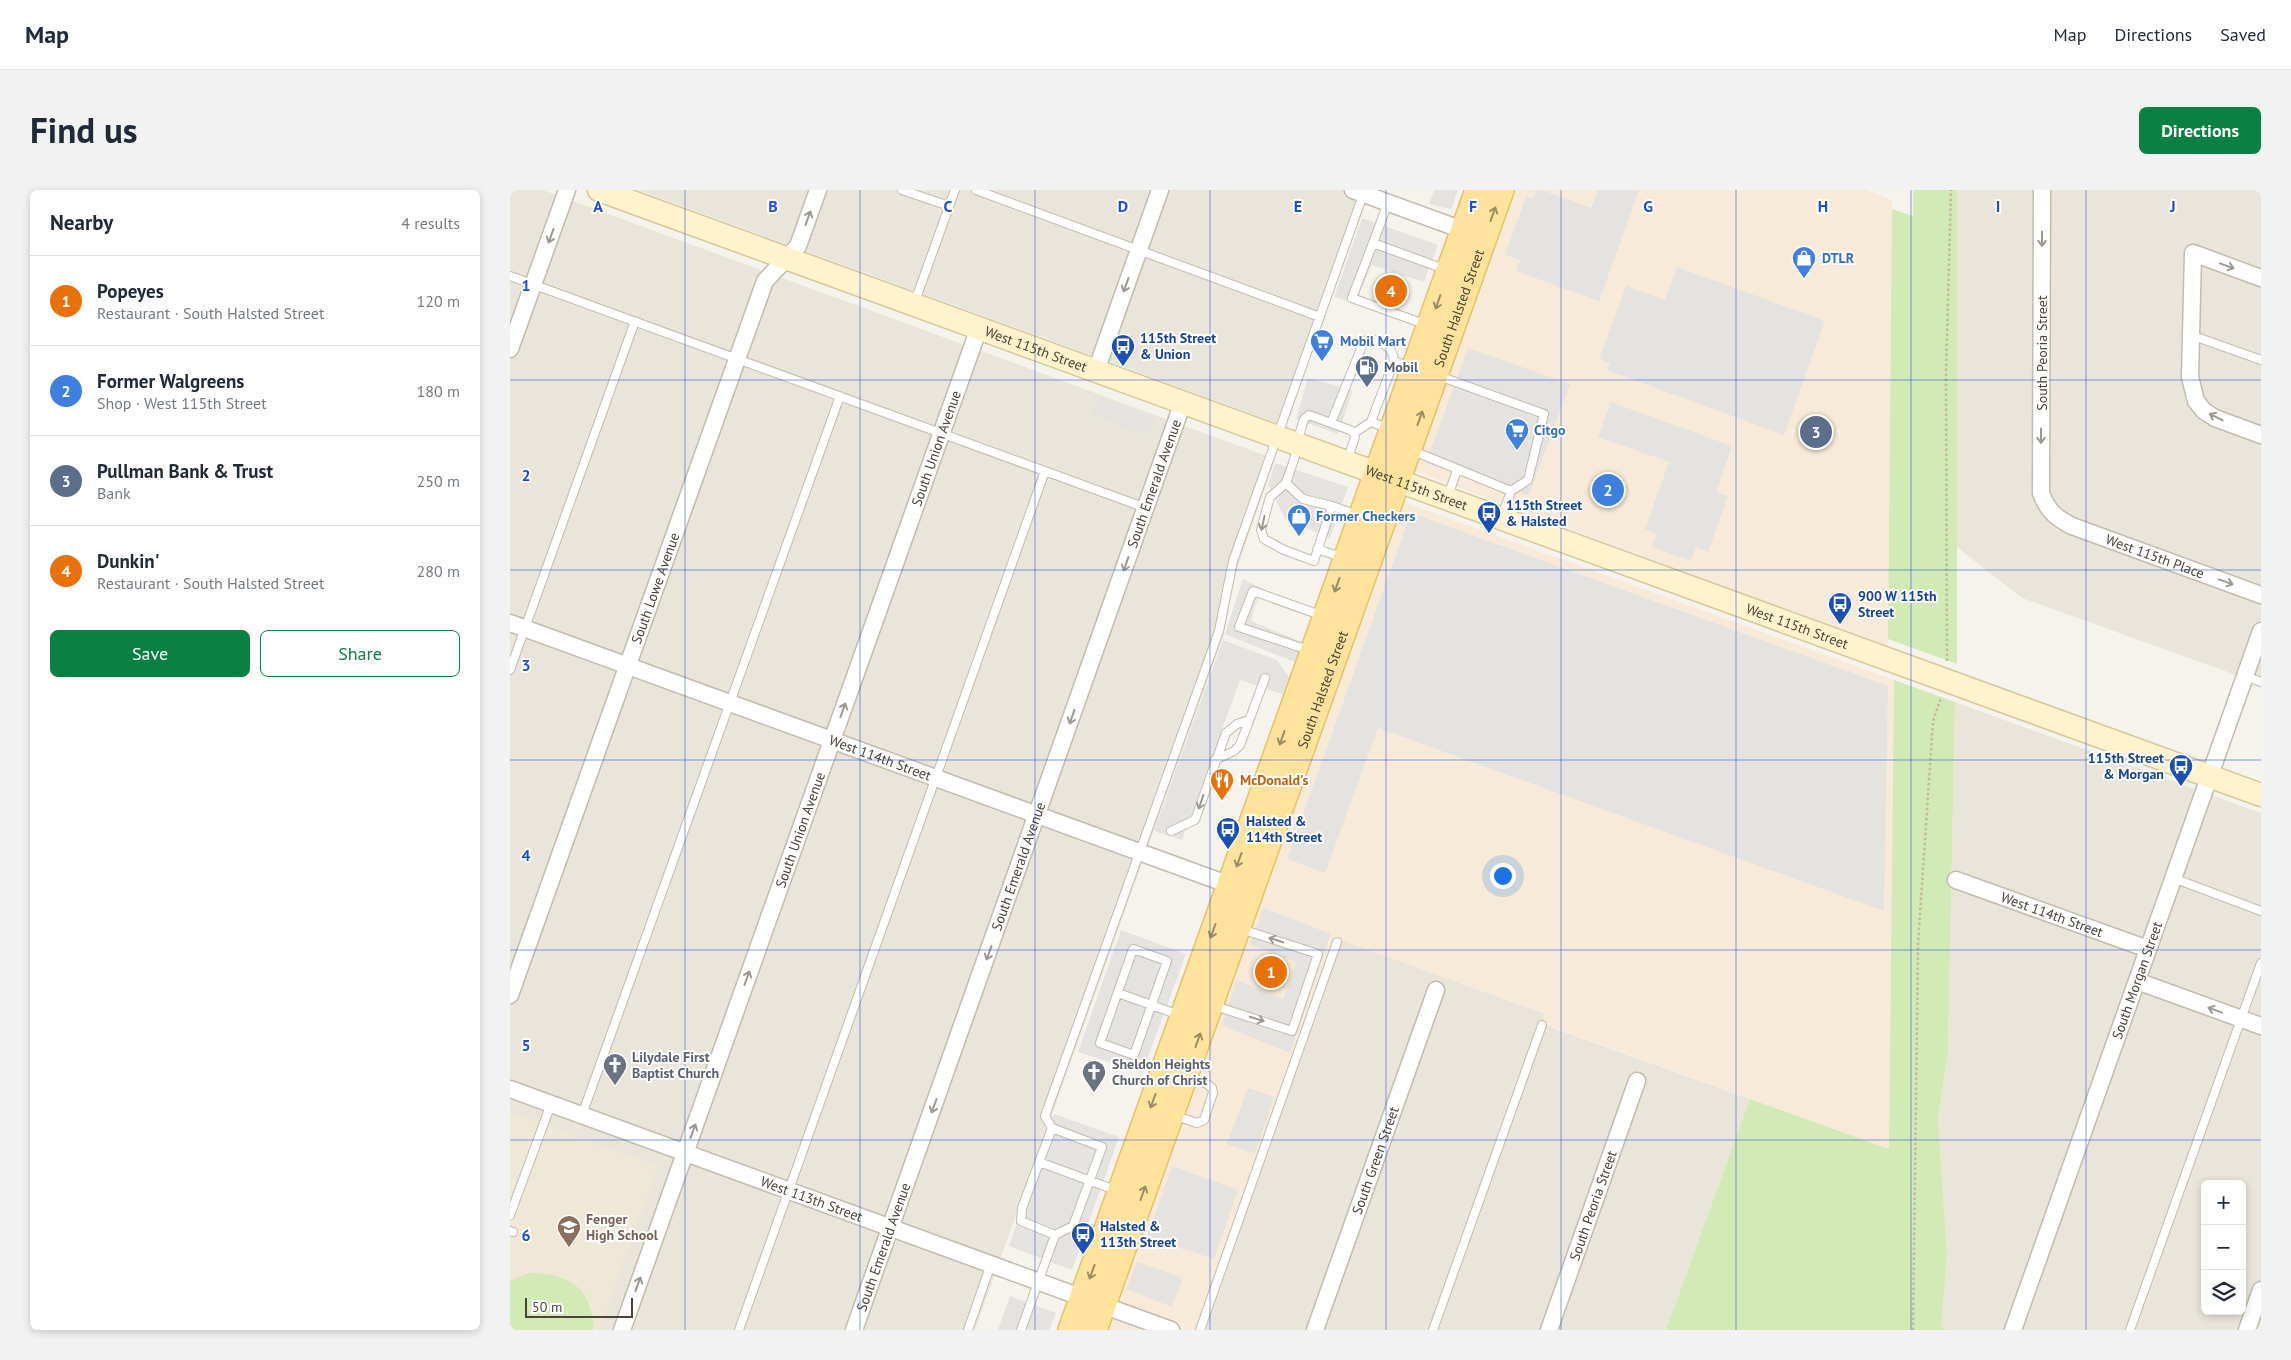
<!DOCTYPE html>
<html lang="en">
<head>
<meta charset="utf-8">
<style>
	:root { --surface:#fff; --page:#f2f2f3; --text:#1f2937; --muted:#747a83; --line:#e0e1e3; --accent:#0b8043 }
	body { margin:0; font-family:"PT Sans",sans-serif; background:var(--page); color:var(--text) }
	.controls { position:absolute; right:15px; bottom:15px; display:grid; overflow:hidden; border-radius:8px; box-shadow:0 2px 8px #0003 }
	.controls button { width:45px; height:45px; display:grid; place-items:center; padding:0; border:0; border-bottom:1px solid var(--line); background:var(--surface); color:var(--text); font:25px sans-serif }
	.scale { position:absolute; left:15px; bottom:12px; width:108px; box-sizing:border-box; padding-left:5px; border:2px solid #4b4439; border-top:0; font-size:14px; line-height:18px; white-space:nowrap; color:#4b4439; -webkit-text-stroke:4px #fff; paint-order:stroke }
	.you { position:absolute; left:992px; top:685px; width:18px; height:18px; margin:-12px; border:4px solid #fff; border-radius:50%; background:#1a73e8; box-shadow:0 0 0 8px #1a73e833 }
	.badge { display:grid; place-items:center; width:32px; height:32px; border-radius:50%; background:var(--accent); color:#fff; font-size:16px; font-weight:700 }
	.pin { position:absolute; translate:-50% -50%; border:2px solid #fff; box-shadow:0 1px 5px #0006 }
	.list { margin:0; padding:0; list-style:none }
	h2 { display:flex; justify-content:space-between; align-items:center; height:65px; margin:0; padding:0 20px; font-size:21px }
	h2 small { font-size:16px; font-weight:400; color:var(--muted) }
	.list li { display:grid; grid-template-columns:32px 1fr auto; gap:15px; align-items:center; box-sizing:border-box; height:90px; padding:0 20px; border-top:1px solid var(--line) }
	.list b { display:block; font-size:19px; white-space:nowrap }
	.list p { margin:0; font-size:16px; white-space:nowrap; color:var(--muted) }
	.list em { font-size:16px; font-style:normal; color:var(--muted) }
	.actions { display:flex; gap:10px; padding:15px 20px }
	.actions a { flex:1; padding:11px 0; border:1px solid var(--accent); border-radius:8px; text-align:center; font-size:18px; color:var(--accent) }
	.actions .main { background:var(--accent); color:#fff }
	.icon { flex:none; width:28px; height:28px; fill:none; stroke:currentColor; stroke-width:2; stroke-linecap:round; stroke-linejoin:round }
	.map { position:relative; flex:none; width:1751px; height:1140px; overflow:hidden; border-radius:8px }
	header { display:flex; align-items:center; gap:30px; box-sizing:border-box; height:70px; padding:0 25px; background:var(--surface); border-bottom:1px solid var(--line) }
	header strong { font-size:24px }
	nav { display:flex; gap:28px; margin-inline-start:auto; font-size:18px }
	.intro { display:flex; align-items:center; justify-content:space-between; box-sizing:border-box; height:120px; padding:0 30px }
	h1 { margin:0; font-size:35px }
	.button { padding:12px 22px; border-radius:8px; background:var(--accent); color:#fff; font-size:18px; font-weight:700 }
	main { display:flex; gap:30px; padding:0 30px }
	aside { flex:1; background:var(--surface); border-radius:8px; box-shadow:0 2px 8px #0003 }
	.map>svg:first-child { display:block }
	.residential { fill:#eae5da; fill-rule:evenodd }
	.commercial { fill:#f7ead8 }
	.education { fill:#efe8d6 }
	.green { fill:#d2eab5 }
	.parking { fill:#e5e3e0 }
	.lines { fill:none; stroke-linecap:round; stroke-linejoin:round }
	.lane-casing { stroke:#c2bbae; stroke-width:10 }
	.street-casing { stroke:#c2bbae; stroke-width:19 }
	.secondary-casing { stroke:#d6c79b; stroke-width:25 }
	.primary-casing { stroke:#e6c16a; stroke-width:28 }
	.path { stroke:#c4b79f; stroke-width:2.5; stroke-dasharray:2.5 2.5; stroke-linecap:butt }
	.lane { stroke:#fff; stroke-width:8 }
	.street { stroke:#fff; stroke-width:16 }
	.secondary { stroke:#fff3cd; stroke-width:22 }
	.primary { stroke:#ffe39c; stroke-width:25 }
	.oneway { stroke:#9c8c66 }
	.oneway2 { stroke:#9c9892 }
	.grid { fill:none; stroke:#1d4ed8; stroke-width:1; stroke-opacity:0.55 }
	.labels { text-anchor:middle; dominant-baseline:central; stroke-width:4; stroke-linejoin:round; paint-order:stroke }
	.shop-label { font-size:14px; font-weight:bold; fill:#366cbe; stroke:#fff; text-anchor:start }
	.street-label { font-size:14px; fill:#4b4439; stroke:#fff }
	.transit-label { font-size:14px; font-weight:bold; fill:#164399; stroke:#fff; text-anchor:start }
	.service-label { font-size:14px; font-weight:bold; fill:#4e5e75; stroke:#fff; text-anchor:start }
	.food-label { font-size:14px; font-weight:bold; fill:#c56008; stroke:#fff; text-anchor:start }
	.worship-label { font-size:14px; font-weight:bold; fill:#5b616d; stroke:#fff; text-anchor:start }
	.education-label { font-size:14px; font-weight:bold; fill:#785e54; stroke:#fff; text-anchor:start }
	.grid-label { font-size:16px; text-anchor:middle; font-weight:bold; fill:#1d4ed8; stroke:#fff; stroke-width:4; stroke-linejoin:round; paint-order:stroke }
</style>
</head>
<body>
<header>
<strong>Map</strong>
<nav><a>Map</a><a>Directions</a><a>Saved</a></nav>
</header>
<div class="intro"><h1>Find us</h1><a class="button">Directions</a></div>
<main>
<aside>
<h2>Nearby<small>4 results</small></h2>
<ul class="list">
<li><span class="badge" style="background:#e8710a">1</span><div><b>Popeyes</b><p>Restaurant · South Halsted Street</p></div><em>120 m</em></li>
<li><span class="badge" style="background:#3f7fe0">2</span><div><b>Former Walgreens</b><p>Shop · West 115th Street</p></div><em>180 m</em></li>
<li><span class="badge" style="background:#5c6f8a">3</span><div><b>Pullman Bank &amp; Trust</b><p>Bank</p></div><em>250 m</em></li>
<li><span class="badge" style="background:#e8710a">4</span><div><b>Dunkin'</b><p>Restaurant · South Halsted Street</p></div><em>280 m</em></li>
</ul>
<div class="actions"><a class="main">Save</a><a>Share</a></div>
</aside>
<div class="map">
<svg width="1751" height="1140" viewBox="0 0 1751 1140">
	<rect width="100%" height="100%" fill="#f6f3ec"/>
	<path class="residential" d="M0,0h33l732,269 -39,113 -13,65 -248,693h-465z
		M128,0h725l-86,233z
		M1447,0h304v494l-239,-86 -65,-51z
		M1445,512l306,111v517h-313l-8,-3 7,-73 -9,-136 10,-66zM1695,994h37v127h-37z
		M825,748l211,76 -4,10 208,75 -84,231h-470z"/>
	<path class="commercial" d="M1005,0h351l26,10 -4,448 -473,-177z
		M894,312l490,178 -5,469 -347,-126 3,-10 -210,-75 -139,392h-88z"/>
	<path class="education" d="M0,922l148,54 -59,164h-89z"/>
	<path class="green" d="M1403,0h44v474l-69,-25 4,-430 21,7z
		M1384,490l61,22 -7,350 -10,66 9,136 -6,73 7,3h-282l84,-231 139,50z
		M19,1083c27,0 55,7 62,38 1,6 4,13 2,19h-83v-49z"/>
	<path class="parking" d="M924,0h24l-7,19 -22,-5z
		M1026,0h6l49,18 7,-18h41l-40,111 -83,-30 4,-11 -15,-5 21,-58 7,2z
		M852,28l76,27 -14,37 -52,-17 -17,38 -21,-6z
		M1167,77l148,54 -41,114 -177,-65 3,-7 -11,-4 27,-73 39,14z
		M958,158l102,36 -41,111 -103,-32z
		M798,188l45,12 -15,44 -42,-15z
		M588,208l57,20 -7,18 -56,-21z
		M1101,212l121,44 -16,46 12,4 -20,56 -12,-5 -5,14 -39,-14 5,-13 -12,-5 24,-67 -71,-25z
		M765,273l73,24 -18,51 -45,-19 -17,-34z
		M901,323l477,173 -4,225 -506,-183 -53,145 -38,-14z
		M733,389l18,9 -10,33 53,22 -7,20 -72,-29z
		M713,450l54,20 14,20 -6,15 -45,-15 -58,160 -28,-9z
		M754,718l67,26 -41,119 -68,-28 15,-45 46,19 13,-37 -47,-18z
		M611,740l65,24 -44,119 -64,-21z
		M738,898l26,9 -19,57 -28,-10z
		M544,924l65,23 -47,133 -63,-24z
		M662,976l66,24 -24,69 -67,-22z
		M627,1072l46,16 -11,29 -46,-18z
		M500,1106l46,17 -7,17h-51z"/>
	<g class="lines">
		<g class="lane-casing">
			<path id="lane" d="M392,0l47,16
				M466,0l344,127
				M878,13l-15,40 74,27
				M863,53l-21,55 75,27
				M0,86l636,232
				M404,114l41,-114
				M1681,145l70,25
				M929,186l105,38 -16,66 -17,11 -9,25
				M821,233l33,-82c12,-6 30,7 30,20l16,6
				M880,239l-19,-7 23,-61
				M844,243l17,-11
				M787,252l7,-23 5,-4 41,15 4,3 1,4 -8,24
				M788,258l-12,35 -16,14 -9,33 3,9 20,11 30,11 18,-55
				M901,260l100,41
				M776,293l17,16 29,7 26,9
				M938,306l9,-26
				M807,359l27,9
				M801,461l-72,-24 14,-36 70,25
				M0,480l125,-349
				M1735,486l16,6
				M705,570l19,-9 6,-6 25,-67
				M661,641l24,-11 31,-87 11,-9 12,-4
				M1663,688l88,33
				M623,759l34,12 -33,94 -34,-12z
				M608,803l61,22
				M702,815l80,26 26,-77 -77,-25
				M72,925l258,-719
				M663,925l24,8 7,-3 9,-27 -1,-5 -5,-4 -19,-7
				M542,938l-7,-12 174,-485 14,-70 131,-369
				M529,972l79,29
				M0,1025l41,-111
				M0,1041l3,1
				M229,1140l306,-859
				M458,1140l23,-66
				M511,1140l34,-95 18,-9 29,-79 -50,-19 -30,80 -1,13 34,14
				M690,1140l137,-388
				M923,1140l109,-305
				M1620,1140l131,-367"/>
		</g>
		<g class="street-casing">
			<g id="street">
				<path d="M843,0l118,43"/>
				<path id="s1" d="M1532,0l-1,303c6,17 15,25 31,33l189,69"/>
				<path d="M1751,88l-68,-25 -3,124 6,24 8,10 11,7 46,17"/>
				<path d="M0,159l57,-159"/>
				<path d="M586,181l64,-181"/>
				<path id="s2" d="M0,433l728,265"/>
				<path id="s3" d="M1446,690l192,69"/>
				<path d="M1627,791l124,45"/>
				<path id="s4" d="M0,805l255,-714 33,-35 20,-56"/>
				<path id="s5" d="M0,899l661,241"/>
				<path id="s6" d="M112,1140l357,-1002"/>
				<path id="s7" d="M344,1140l329,-928"/>
				<path id="s8" d="M805,1140l121,-340"/>
				<path id="s9" d="M1039,1140l88,-249"/>
				<path id="s10" d="M1503,1140l248,-699"/>
				<path d="M1737,1140l14,-40"/>
			</g>
		</g>
		<g class="secondary-casing">
			<g id="secondary">
				<path id="s11" d="M89,0l1662,605"/>
			</g>
		</g>
		<g class="primary-casing">
			<g id="primary">
				<path d="M561,1140l407,-1140"/>
				<path id="s12" d="M584,1140l407,-1140"/>
			</g>
		</g>
		<path class="path" d="M1437,471l-1,-287 5,-184
			M1403,1140l5,-386 15,-223 8,-23"/>
		<use href="#lane" class="lane"/>
		<use href="#street" class="street"/>
		<use href="#secondary" class="secondary"/>
		<use href="#primary" class="primary"/>
	</g>
	<defs><path id="oneway-shaft" d="M-6 0H5M1.5-3L5.5 0L1.5 3" fill="none" stroke-width="1.6" stroke-linecap="round" stroke-linejoin="round" transform="scale(1.25)"/></defs>
	<g class="oneway">
		<use href="#oneway-shaft" transform="translate(983 24) rotate(-70)"/>
		<use href="#oneway-shaft" transform="translate(928 112) rotate(109)"/>
		<use href="#oneway-shaft" transform="translate(910 228) rotate(-70)"/>
		<use href="#oneway-shaft" transform="translate(827 395) rotate(110)"/>
		<use href="#oneway-shaft" transform="translate(772 548) rotate(110)"/>
		<use href="#oneway-shaft" transform="translate(729 670) rotate(110)"/>
		<use href="#oneway-shaft" transform="translate(703 741) rotate(110)"/>
		<use href="#oneway-shaft" transform="translate(688 850) rotate(-70)"/>
		<use href="#oneway-shaft" transform="translate(643 911) rotate(110)"/>
		<use href="#oneway-shaft" transform="translate(633 1003) rotate(-70)"/>
		<use href="#oneway-shaft" transform="translate(582 1082) rotate(110)"/>
	</g>
	<g class="oneway2">
		<use href="#oneway-shaft" transform="translate(298 28) rotate(-70)"/>
		<use href="#oneway-shaft" transform="translate(41 46) rotate(110)"/>
		<use href="#oneway-shaft" transform="translate(1532 49) rotate(90)"/>
		<use href="#oneway-shaft" transform="translate(1717 76) rotate(20)"/>
		<use href="#oneway-shaft" transform="translate(616 95) rotate(110)"/>
		<use href="#oneway-shaft" transform="translate(1706 227) rotate(-153)"/>
		<use href="#oneway-shaft" transform="translate(1531 246) rotate(90)"/>
		<use href="#oneway-shaft" transform="translate(753 333) rotate(102)"/>
		<use href="#oneway-shaft" transform="translate(616 374) rotate(109)"/>
		<use href="#oneway-shaft" transform="translate(1716 392) rotate(20)"/>
		<use href="#oneway-shaft" transform="translate(333 520) rotate(-70)"/>
		<use href="#oneway-shaft" transform="translate(562 527) rotate(109)"/>
		<use href="#oneway-shaft" transform="translate(691 612) rotate(109)"/>
		<use href="#oneway-shaft" transform="translate(766 750) rotate(-162)"/>
		<use href="#oneway-shaft" transform="translate(479 763) rotate(110)"/>
		<use href="#oneway-shaft" transform="translate(237 788) rotate(-70)"/>
		<use href="#oneway-shaft" transform="translate(1705 820) rotate(-160)"/>
		<use href="#oneway-shaft" transform="translate(747 829) rotate(18)"/>
		<use href="#oneway-shaft" transform="translate(424 916) rotate(110)"/>
		<use href="#oneway-shaft" transform="translate(183 941) rotate(-70)"/>
		<use href="#oneway-shaft" transform="translate(128 1094) rotate(-70)"/>
	</g>
	<path class="grid" d="M175,0v1140M350,0v1140M525,0v1140M700,0v1140M876,0v1140M1051,0v1140M1226,0v1140M1401,0v1140M1576,0v1140M0,190h1751M0,380h1751M0,570h1751M0,760h1751M0,950h1751"/>
	<defs>
		<g id="shop-pin" transform="scale(1.25)"><path d="M0 17L-7.5 6A9.5 9.5 0 1 1 7.5 6Z" fill="#3f7fe0" stroke="#fff"/><path d="M-5-2.5h2.3a2.7 3.5 0 0 1 5.4 0H5L5.5 6h-11ZM-1.5-2.5h3a1.5 2.3 0 0 0-3 0Z" fill="#fff"/></g>
		<g id="supermarket-pin" transform="scale(1.25)"><path d="M0 17L-7.5 6A9.5 9.5 0 1 1 7.5 6Z" fill="#3f7fe0" stroke="#fff"/><path d="M-6-5.5h2.5l.6 2H6L4.5 2H-2.5L-4.4-4H-6ZM-1.5 3.2a1.3 1.3 0 1 0 .1 0ZM3 3.2a1.3 1.3 0 1 0 .1 0Z" fill="#fff"/></g>
		<g id="bus-pin" transform="scale(1.25)"><path d="M0 17L-7.5 6A9.5 9.5 0 1 1 7.5 6Z" fill="#1a4fb4" stroke="#fff"/><path d="M-5-6H5V4H4V6H2V4H-2V6H-4V4H-5ZM-3.5-4V0h7V-4ZM-3.5 1.2v1.5H-2V1.2ZM2 1.2v1.5H3.5V1.2Z" fill="#fff"/></g>
		<g id="fuel-pin" transform="scale(1.25)"><path d="M0 17L-7.5 6A9.5 9.5 0 1 1 7.5 6Z" fill="#5c6f8a" stroke="#fff"/><path d="M-5.5-6h7V0h2V4h1.3V-2.5L3-4.5l.8-.8L6-3V5H2.5V1h-1V6h-7ZM-4.2-4.7v3.2H.2V-4.7Z" fill="#fff"/></g>
		<g id="restaurant-pin" transform="scale(1.25)"><path d="M0 17L-7.5 6A9.5 9.5 0 1 1 7.5 6Z" fill="#e8710a" stroke="#fff"/><path d="M-5-6h1v4h1v-4h1v4h1v-4h1v5L-1.5 .5V6h-2V.5L-5-1ZM5-6V6H3V1.5H1.5Q1.5-4 5-6Z" fill="#fff"/></g>
		<g id="church-pin" transform="scale(1.25)"><path d="M0 17L-7.5 6A9.5 9.5 0 1 1 7.5 6Z" fill="#6b7280" stroke="#fff"/><path d="M-1.2-6h2.4v3.5h3.3v2.4h-3.3V6h-2.4V-.1h-3.3v-2.4h3.3Z" fill="#fff"/></g>
		<g id="school-pin" transform="scale(1.25)"><path d="M0 17L-7.5 6A9.5 9.5 0 1 1 7.5 6Z" fill="#8d6e63" stroke="#fff"/><path d="M0-5L7-2L0 1L-7-2ZM-4 1L0 2.5L4 1V4Q0 6-4 4Z" fill="#fff"/></g>
	</defs>
	<g fill-rule="evenodd">
		<use href="#shop-pin" x="1294" y="68"/>
		<use href="#supermarket-pin" x="812" y="151"/>
		<use href="#bus-pin" x="613" y="156"/>
		<use href="#fuel-pin" x="857" y="177"/>
		<use href="#supermarket-pin" x="1007" y="240"/>
		<use href="#bus-pin" x="979" y="323"/>
		<use href="#shop-pin" x="789" y="326"/>
		<use href="#bus-pin" x="1330" y="414"/>
		<use href="#bus-pin" x="1671" y="576"/>
		<use href="#restaurant-pin" x="712" y="590"/>
		<use href="#bus-pin" x="718" y="639"/>
		<use href="#church-pin" x="105" y="875"/>
		<use href="#church-pin" x="584" y="882"/>
		<use href="#school-pin" x="59" y="1037"/>
		<use href="#bus-pin" x="573" y="1044"/>
	</g>
	<g class="labels">
		<g class="shop-label">
			<text x="1312" y="68">DTLR</text>
			<text x="830" y="151">Mobil Mart</text>
			<text x="1024" y="240">Citgo</text>
			<text x="806" y="326">Former Checkers</text>
		</g>
		<g class="street-label">
			<text stroke="none"><textPath href="#s12" startOffset="1085">South Halsted Street</textPath></text>
			<text stroke="none"><textPath href="#s11" startOffset="465">West 115th Street</textPath></text>
			<text transform="translate(1532 163) rotate(-90)">South Peoria Street</text>
			<text stroke="none"><textPath href="#s6" startOffset="936">South Union Avenue</textPath></text>
			<text stroke="none"><textPath href="#s7" startOffset="898">South Emerald Avenue</textPath></text>
			<text stroke="none"><textPath href="#s11" startOffset="870">West 115th Street</textPath></text>
			<text stroke="none"><textPath href="#s1" startOffset="438">West 115th Place</textPath></text>
			<text stroke="none"><textPath href="#s4" startOffset="432">South Lowe Avenue</textPath></text>
			<text stroke="none"><textPath href="#s11" startOffset="1275">West 115th Street</textPath></text>
			<text stroke="none"><textPath href="#s12" startOffset="680">South Halsted Street</textPath></text>
			<text stroke="none"><textPath href="#s2" startOffset="394">West 114th Street</textPath></text>
			<text stroke="none"><textPath href="#s6" startOffset="531">South Union Avenue</textPath></text>
			<text stroke="none"><textPath href="#s7" startOffset="492">South Emerald Avenue</textPath></text>
			<text stroke="none"><textPath href="#s3" startOffset="102">West 114th Street</textPath></text>
			<text stroke="none"><textPath href="#s10" startOffset="371">South Morgan Street</textPath></text>
			<text stroke="none"><textPath href="#s8" startOffset="180">South Green Street</textPath></text>
			<text stroke="none"><textPath href="#s5" startOffset="321">West 113th Street</textPath></text>
			<text stroke="none"><textPath href="#s9" startOffset="132">South Peoria Street</textPath></text>
			<text stroke="none"><textPath href="#s7" startOffset="88">South Emerald Avenue</textPath></text>
		</g>
		<g class="transit-label">
			<text x="630" y="148">115th Street<tspan x="630" dy="16">&amp; Union</tspan></text>
			<text x="996" y="315">115th Street<tspan x="996" dy="16">&amp; Halsted</tspan></text>
			<text x="1348" y="406">900 W 115th<tspan x="1348" dy="16">Street</tspan></text>
			<text x="1654" y="568" text-anchor="end">115th Street<tspan x="1654" dy="16">&amp; Morgan</tspan></text>
			<text x="736" y="631">Halsted &amp;<tspan x="736" dy="16">114th Street</tspan></text>
			<text x="590" y="1036">Halsted &amp;<tspan x="590" dy="16">113th Street</tspan></text>
		</g>
		<g class="service-label">
			<text x="874" y="177">Mobil</text>
		</g>
		<g class="food-label">
			<text x="730" y="590">McDonald's</text>
		</g>
		<g class="worship-label">
			<text x="122" y="867">Lilydale First<tspan x="122" dy="16">Baptist Church</tspan></text>
			<text x="602" y="874">Sheldon Heights<tspan x="602" dy="16">Church of Christ</tspan></text>
		</g>
		<g class="education-label">
			<text x="76" y="1029">Fenger<tspan x="76" dy="16">High School</tspan></text>
		</g>
	</g>
	<g class="grid-label">
		<text x="88" y="22">A</text>
		<text x="263" y="22">B</text>
		<text x="438" y="22">C</text>
		<text x="613" y="22">D</text>
		<text x="788" y="22">E</text>
		<text x="963" y="22">F</text>
		<text x="1138" y="22">G</text>
		<text x="1313" y="22">H</text>
		<text x="1488" y="22">I</text>
		<text x="1663" y="22">J</text>
		<text x="16" y="101">1</text>
		<text x="16" y="291">2</text>
		<text x="16" y="481">3</text>
		<text x="16" y="671">4</text>
		<text x="16" y="861">5</text>
		<text x="16" y="1051">6</text>
	</g>
</svg>
<div class="controls">
<button>+</button>
<button>−</button>
<button><svg class="icon" aria-label="layers" viewBox="0 0 24 24"><path d="M12 4l9 5-9 5-9-5zM3 14l9 5 9-5"/></svg></button>
</div>
<div class="scale">50 m</div>
<div class="you"></div>
<div class="pin badge" style="left:761px;top:782px;background:#e8710a">1</div>
<div class="pin badge" style="left:1098px;top:300px;background:#3f7fe0">2</div>
<div class="pin badge" style="left:1306px;top:242px;background:#5c6f8a">3</div>
<div class="pin badge" style="left:881px;top:101px;background:#e8710a">4</div>
</div>
</main>
</body>
</html>
